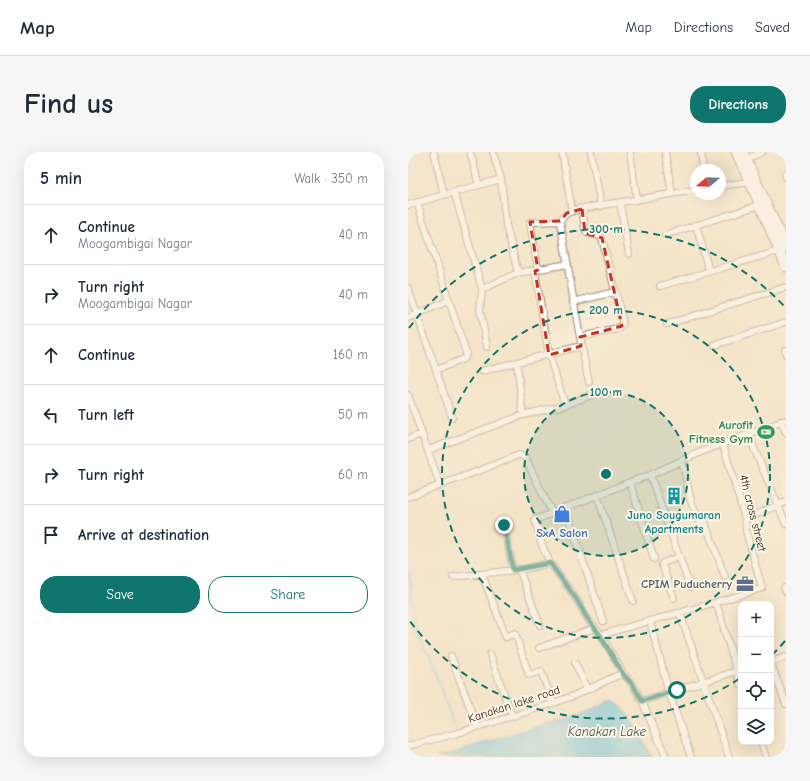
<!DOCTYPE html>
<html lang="en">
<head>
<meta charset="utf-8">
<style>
	:root { --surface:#fff; --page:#f6f6f7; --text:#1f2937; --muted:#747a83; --line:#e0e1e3; --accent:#0f766e }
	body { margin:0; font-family:"Comic Neue",sans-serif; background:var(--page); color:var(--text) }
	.controls { position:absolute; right:12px; bottom:12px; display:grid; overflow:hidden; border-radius:8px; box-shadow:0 4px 16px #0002 }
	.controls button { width:36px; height:36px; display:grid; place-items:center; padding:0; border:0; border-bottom:1px solid var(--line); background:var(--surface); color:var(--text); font:20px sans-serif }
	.compass { position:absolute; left:282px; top:12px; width:36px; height:36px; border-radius:50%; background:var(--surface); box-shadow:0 4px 16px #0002; rotate:251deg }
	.stop { position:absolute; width:12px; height:12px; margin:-9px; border:3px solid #0f766e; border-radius:50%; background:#fff }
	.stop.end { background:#0f766e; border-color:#fff; box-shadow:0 1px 4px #0008 }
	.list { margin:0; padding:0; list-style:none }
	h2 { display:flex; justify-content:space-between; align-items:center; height:52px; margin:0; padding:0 16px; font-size:17px }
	h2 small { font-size:13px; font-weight:400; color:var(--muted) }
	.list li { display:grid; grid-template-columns:26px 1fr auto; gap:12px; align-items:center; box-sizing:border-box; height:60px; padding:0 16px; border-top:1px solid var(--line) }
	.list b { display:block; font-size:15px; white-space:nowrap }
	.list p { margin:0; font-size:13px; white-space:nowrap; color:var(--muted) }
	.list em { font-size:13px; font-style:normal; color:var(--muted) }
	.actions { display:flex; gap:8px; padding:12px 16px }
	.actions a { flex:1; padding:9px 0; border:1px solid var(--accent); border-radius:16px; text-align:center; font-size:14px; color:var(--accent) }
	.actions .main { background:var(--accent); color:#fff }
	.icon { flex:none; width:22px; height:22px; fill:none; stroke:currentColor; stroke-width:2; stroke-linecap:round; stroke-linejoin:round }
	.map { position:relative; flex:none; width:378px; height:605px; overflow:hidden; border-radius:16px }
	header { display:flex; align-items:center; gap:24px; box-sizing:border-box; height:56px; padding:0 20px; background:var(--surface); border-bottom:1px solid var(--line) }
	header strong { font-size:19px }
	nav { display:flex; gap:22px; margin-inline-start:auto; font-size:14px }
	.intro { display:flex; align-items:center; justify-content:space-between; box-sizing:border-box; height:96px; padding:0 24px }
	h1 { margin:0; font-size:28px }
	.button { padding:10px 18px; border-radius:16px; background:var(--accent); color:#fff; font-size:14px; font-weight:700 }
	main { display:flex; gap:24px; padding:0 24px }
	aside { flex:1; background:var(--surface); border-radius:16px; box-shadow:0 4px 16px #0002 }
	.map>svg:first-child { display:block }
	.water { fill:#64c1e2; stroke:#507680 }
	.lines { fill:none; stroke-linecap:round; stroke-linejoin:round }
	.stream { stroke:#64c1e2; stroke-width:1.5 }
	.minor-casing { stroke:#988773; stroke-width:8 }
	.highway-casing { stroke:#988773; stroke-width:11 }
	.minor { stroke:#fff; stroke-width:6 }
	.highway { stroke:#fff; stroke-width:9 }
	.route { stroke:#0f766e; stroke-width:5 }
	.marked { fill:none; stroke:#c8321e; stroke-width:3; stroke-dasharray:8 5; stroke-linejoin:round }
	.ring { fill:none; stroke:#0f766e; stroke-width:2; stroke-dasharray:7 5 }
	.labels { text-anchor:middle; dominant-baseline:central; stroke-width:4; stroke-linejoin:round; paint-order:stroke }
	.leisure-label { font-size:12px; font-weight:bold; fill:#27864d; stroke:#fcf5e5; text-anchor:end }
	.street-label { font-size:12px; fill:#3b2a1e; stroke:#fcf5e5 }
	.culture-label { font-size:12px; font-weight:bold; fill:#0d838f; stroke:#fcf5e5 }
	.shop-label { font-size:12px; font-weight:bold; fill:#366cbe; stroke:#fcf5e5 }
	.service-label { font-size:12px; font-weight:bold; fill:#4e5e75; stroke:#fcf5e5; text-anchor:end }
	.water-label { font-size:13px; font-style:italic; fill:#475759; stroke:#fcf5e5 }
	.centre { fill:#0f766e; stroke:#fcf5e5; stroke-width:2 }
	.ring-label { font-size:12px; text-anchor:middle; font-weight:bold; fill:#0f766e; stroke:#fcf5e5; stroke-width:4; stroke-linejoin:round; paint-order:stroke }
</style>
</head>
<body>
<header>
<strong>Map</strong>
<nav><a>Map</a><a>Directions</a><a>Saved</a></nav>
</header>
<div class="intro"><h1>Find us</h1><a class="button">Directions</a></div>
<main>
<aside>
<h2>5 min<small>Walk · 350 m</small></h2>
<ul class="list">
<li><svg class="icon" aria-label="ahead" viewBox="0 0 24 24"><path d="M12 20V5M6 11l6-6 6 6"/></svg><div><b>Continue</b><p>Moogambigai Nagar</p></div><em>40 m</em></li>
<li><svg class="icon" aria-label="right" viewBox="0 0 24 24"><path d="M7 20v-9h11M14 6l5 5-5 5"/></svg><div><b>Turn right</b><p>Moogambigai Nagar</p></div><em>40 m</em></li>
<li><svg class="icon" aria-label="ahead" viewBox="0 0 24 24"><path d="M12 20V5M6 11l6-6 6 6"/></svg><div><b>Continue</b></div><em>160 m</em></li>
<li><svg class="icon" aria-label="left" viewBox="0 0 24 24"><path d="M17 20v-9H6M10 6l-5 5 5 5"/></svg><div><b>Turn left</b></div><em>50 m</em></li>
<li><svg class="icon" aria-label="right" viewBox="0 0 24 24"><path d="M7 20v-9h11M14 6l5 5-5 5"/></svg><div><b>Turn right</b></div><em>60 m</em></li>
<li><svg class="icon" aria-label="arrive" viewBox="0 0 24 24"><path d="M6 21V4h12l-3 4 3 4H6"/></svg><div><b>Arrive at destination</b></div></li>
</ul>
<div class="actions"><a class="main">Save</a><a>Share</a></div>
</aside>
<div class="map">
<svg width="378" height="605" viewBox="0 0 378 605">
	<rect width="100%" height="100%" fill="#fcf5e5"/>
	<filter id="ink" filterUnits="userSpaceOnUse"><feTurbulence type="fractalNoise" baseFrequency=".025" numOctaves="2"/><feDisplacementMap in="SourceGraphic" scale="8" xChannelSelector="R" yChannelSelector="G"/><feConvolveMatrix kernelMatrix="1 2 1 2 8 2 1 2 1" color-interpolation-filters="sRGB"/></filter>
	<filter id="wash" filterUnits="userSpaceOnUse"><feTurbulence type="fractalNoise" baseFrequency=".012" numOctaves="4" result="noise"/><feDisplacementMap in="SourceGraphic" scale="16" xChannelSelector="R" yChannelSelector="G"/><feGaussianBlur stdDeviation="0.9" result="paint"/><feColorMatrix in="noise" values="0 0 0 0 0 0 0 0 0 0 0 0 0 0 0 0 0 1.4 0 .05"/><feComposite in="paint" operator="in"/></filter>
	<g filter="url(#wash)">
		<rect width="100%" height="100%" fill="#f4e4c8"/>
		<path class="water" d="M203,549l10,5 4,5 13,18 3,9 11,19h-216l26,-6 15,-6 67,-21c24,-2 45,-14 67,-23z"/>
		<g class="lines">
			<path class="stream" d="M0,417l4,21 1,32 23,54 20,55"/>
		</g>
	</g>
	<g filter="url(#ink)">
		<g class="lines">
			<g class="minor-casing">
				<path id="minor" d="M26,0l10,43
					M62,0l9,33
					M85,0l8,27 5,46 12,48 50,-9
					M154,0l10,59
					M183,0l10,54
					M222,0l7,48
					M257,0l7,42
					M293,0l2,18
					M339,7l15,-7
					M377,22l1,3
					M312,34l30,-4
					M46,40l28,97 -2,21 7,37
					M9,50l49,151 -1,4 -2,2 -27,11
					M212,51l9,51
					M0,53l93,-26
					M152,69c10,54 17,108 29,161
					M288,73l13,46
					M257,83l95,-30
					M130,118l-8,-48 30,-1c4,-8 10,-9 18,-12l118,-19
					M127,119l14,84 16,50
					M252,134l119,-35
					M0,136l44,129
					M74,137l36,-16
					M165,150l42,-10
					M0,166l40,-17
					M259,172l119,-37
					M172,185l38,-8 2,-1 3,-5 -21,-85 -2,-2 -13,-3 -2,-4 -3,-20
					M307,193l71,-23
					M377,198l1,4
					M74,219l99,-25
					M0,243l32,90
					M115,263l42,-10 31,-12
					M373,269l5,11
					M340,282l38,90
					M0,287l14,-5
					M20,298l95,-35 -6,-52
					M274,308l9,41 10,23 4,-2 20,55
					M242,323l40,112
					M222,330l24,77
					M189,343l36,106
					M0,345l73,-27 38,-15 6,2 27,56
					M157,355l38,114
					M337,367l41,-17
					M96,373l9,45
					M111,417l21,56
					M74,422l24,63 9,-4 14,42 12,-4 12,32
					M45,425l71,-8 26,-6
					M376,436l2,4
					M266,446l-12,-33 1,-2 15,-6
					M308,450l25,83
					M272,461l49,144
					M242,469l19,72 22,64
					M193,483c53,-16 107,-29 161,-47l-16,-57 -1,-12 -22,-75
					M131,496l56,-20
					M82,502l22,62
					M43,504l26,71
					M363,510l15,-5
					M167,511l12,26
					M363,512l15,40
					M333,519l-7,1 -92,29 -9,-16 -10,-12 -22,-38 -14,-17 -10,-18 -27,-37 -8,-18 -7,-25 95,-38 20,-7 51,-23 85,-32
					M234,549l24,56
					M353,590l5,15
					M0,594l50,-13 87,-27 28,-10 50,-23"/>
			</g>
			<g class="highway-casing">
				<path id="highway" d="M328,0l24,53 26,62
					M335,0l43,95"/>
			</g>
			<use href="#minor" class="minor"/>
			<use href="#highway" class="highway"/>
		</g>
	</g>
	<g class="lines" filter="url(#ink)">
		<path class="route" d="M96,373l9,45 37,-7 27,37 10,18 13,17 23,39 10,11 9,16 35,-11"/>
	</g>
	<path d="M0 0H378V605H0ZM174,57l3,24 17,5 20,88 -42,11 1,9 -32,9 -14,-84 3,-1 -8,-48 30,-1 7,-8z" fill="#f4e4c8" fill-opacity=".55" fill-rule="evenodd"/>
	<path class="marked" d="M174,57l3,24 17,5 20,88 -42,11 1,9 -32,9 -14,-84 3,-1 -8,-48 30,-1 7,-8z"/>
	<circle cx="198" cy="322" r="82" fill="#0f766e" fill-opacity=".12"/>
	<g class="ring">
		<circle cx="198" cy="322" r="82"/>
		<circle cx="198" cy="322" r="164"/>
		<path d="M377 489A245 245 0 0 1 364 503M331 527A245 245 0 0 1 1 468M1 176A245 245 0 0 1 377 155"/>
	</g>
	<defs>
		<g id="stadium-bare" transform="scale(1.38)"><path d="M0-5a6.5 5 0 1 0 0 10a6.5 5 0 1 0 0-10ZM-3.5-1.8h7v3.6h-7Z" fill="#2e9e5b" stroke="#fcf5e5" stroke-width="2.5" paint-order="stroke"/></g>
		<g id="building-bare" transform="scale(1.38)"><path d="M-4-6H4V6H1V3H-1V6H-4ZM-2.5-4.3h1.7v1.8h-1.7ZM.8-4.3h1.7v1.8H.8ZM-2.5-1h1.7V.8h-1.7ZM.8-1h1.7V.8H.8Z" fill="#0f9aa8" stroke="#fcf5e5" stroke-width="2.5" paint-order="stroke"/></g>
		<g id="shop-bare" transform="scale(1.38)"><path d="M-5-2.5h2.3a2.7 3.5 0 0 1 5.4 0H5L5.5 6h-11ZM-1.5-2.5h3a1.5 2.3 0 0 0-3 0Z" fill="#3f7fe0" stroke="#fcf5e5" stroke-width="2.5" paint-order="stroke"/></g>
		<g id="office-bare" transform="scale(1.38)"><path d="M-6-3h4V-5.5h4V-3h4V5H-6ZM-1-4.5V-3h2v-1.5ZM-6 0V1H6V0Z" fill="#5c6f8a" stroke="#fcf5e5" stroke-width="2.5" paint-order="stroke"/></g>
	</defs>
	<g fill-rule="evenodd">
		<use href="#stadium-bare" x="358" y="280"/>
		<use href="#building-bare" x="266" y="344"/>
		<use href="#shop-bare" x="154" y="362"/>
		<use href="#office-bare" x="337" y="432"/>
	</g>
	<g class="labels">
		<g class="leisure-label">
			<text x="345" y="273">Aurofit<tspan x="345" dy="14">Fitness Gym</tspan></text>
		</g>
		<g class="street-label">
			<text transform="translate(345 361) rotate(76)">4th cross street</text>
			<text transform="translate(106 552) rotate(-18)">Kanakan lake road</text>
		</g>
		<g class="culture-label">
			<text x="266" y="363">Juno Sougumaran<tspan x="266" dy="14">Apartments</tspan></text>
		</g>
		<g class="shop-label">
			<text x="154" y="381">SxA Salon</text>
		</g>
		<g class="service-label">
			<text x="324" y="432">CPIM Puducherry</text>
		</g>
		<g class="water-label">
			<text x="199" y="579">Kanakan Lake</text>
		</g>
	</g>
	<circle cx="198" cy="322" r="6" class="centre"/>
	<g class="ring-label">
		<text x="198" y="81">300 m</text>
		<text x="198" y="162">200 m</text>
		<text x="198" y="244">100 m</text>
	</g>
</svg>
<div class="controls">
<button>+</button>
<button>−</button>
<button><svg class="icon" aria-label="locate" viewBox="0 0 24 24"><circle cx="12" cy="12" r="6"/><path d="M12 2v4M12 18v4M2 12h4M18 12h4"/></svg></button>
<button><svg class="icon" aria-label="layers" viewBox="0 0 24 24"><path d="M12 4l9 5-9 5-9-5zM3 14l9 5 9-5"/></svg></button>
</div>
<svg class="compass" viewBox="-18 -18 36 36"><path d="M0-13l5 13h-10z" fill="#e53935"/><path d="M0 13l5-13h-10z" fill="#747a83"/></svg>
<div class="stop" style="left:269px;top:538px"></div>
<div class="stop end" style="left:96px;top:373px"></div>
</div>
</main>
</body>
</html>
